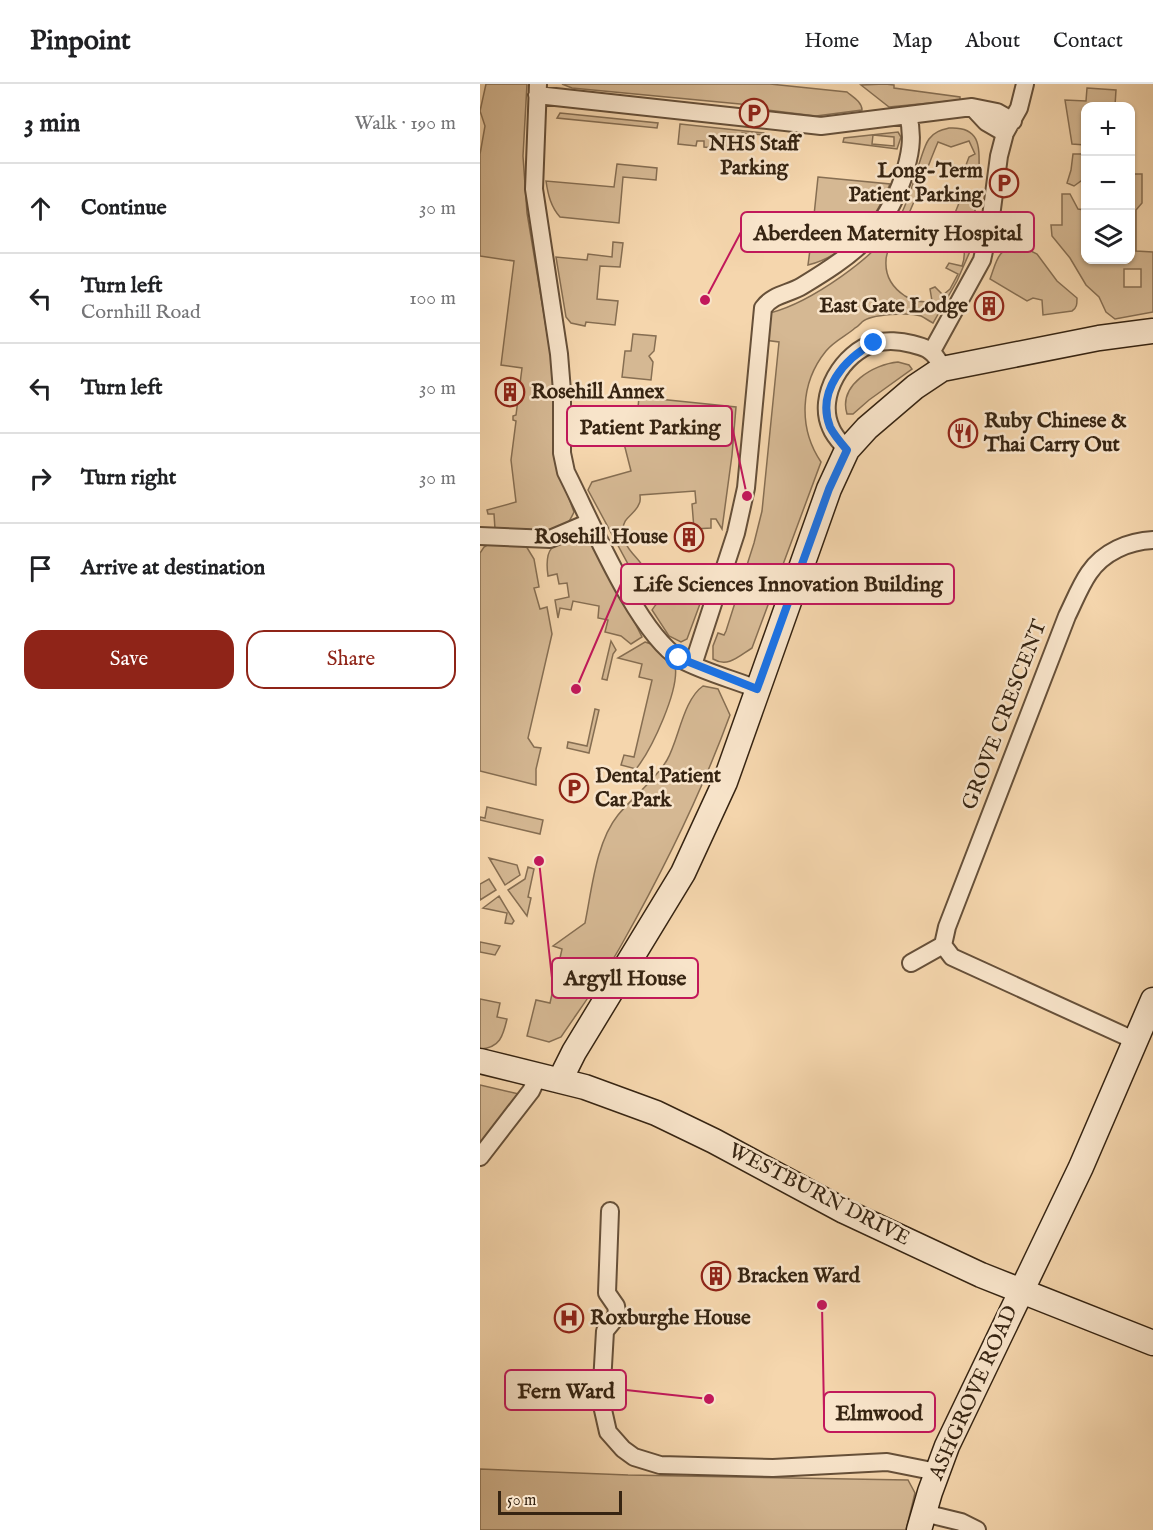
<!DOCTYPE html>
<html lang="en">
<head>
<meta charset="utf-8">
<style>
	:root { --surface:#fff; --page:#f2f2f2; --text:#202124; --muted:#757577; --line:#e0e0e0; --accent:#8f2418 }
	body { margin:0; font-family:"IM FELL English",serif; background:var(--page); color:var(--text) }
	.controls { position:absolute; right:18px; top:18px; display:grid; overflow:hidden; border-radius:12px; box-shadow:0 2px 4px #0004 }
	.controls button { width:54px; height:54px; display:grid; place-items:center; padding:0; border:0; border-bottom:2px solid var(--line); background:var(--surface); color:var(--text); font:30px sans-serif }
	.scale { position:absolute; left:18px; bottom:15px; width:124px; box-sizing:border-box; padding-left:6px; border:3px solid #362412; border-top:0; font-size:16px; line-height:21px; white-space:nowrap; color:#362412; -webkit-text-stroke:4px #f8e4ca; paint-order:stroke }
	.stop { position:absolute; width:18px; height:18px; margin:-14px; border:4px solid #1a73e8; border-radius:50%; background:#fff }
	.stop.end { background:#1a73e8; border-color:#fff; box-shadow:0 2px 6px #0008 }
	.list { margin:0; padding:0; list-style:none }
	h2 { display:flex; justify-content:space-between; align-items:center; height:78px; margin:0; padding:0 24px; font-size:26px }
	h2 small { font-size:20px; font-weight:400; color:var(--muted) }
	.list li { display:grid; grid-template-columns:39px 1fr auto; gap:18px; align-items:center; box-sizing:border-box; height:90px; padding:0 24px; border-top:2px solid var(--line) }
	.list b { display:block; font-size:22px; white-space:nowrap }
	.list p { margin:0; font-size:20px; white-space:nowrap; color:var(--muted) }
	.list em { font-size:20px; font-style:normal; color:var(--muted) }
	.actions { display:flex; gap:12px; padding:18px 24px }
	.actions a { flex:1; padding:14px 0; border:2px solid var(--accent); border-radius:18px; text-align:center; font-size:21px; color:var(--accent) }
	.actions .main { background:var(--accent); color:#fff }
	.icon { flex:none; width:33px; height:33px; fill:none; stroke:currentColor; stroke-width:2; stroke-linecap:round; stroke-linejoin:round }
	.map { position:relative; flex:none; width:673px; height:1446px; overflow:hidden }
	header { display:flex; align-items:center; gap:36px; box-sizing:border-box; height:84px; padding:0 30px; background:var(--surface); border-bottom:2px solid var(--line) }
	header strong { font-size:28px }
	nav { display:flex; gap:33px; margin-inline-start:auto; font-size:21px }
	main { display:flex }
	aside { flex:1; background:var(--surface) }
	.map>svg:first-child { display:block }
	.green { fill:#d5b893; stroke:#866e52; stroke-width:1.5; fill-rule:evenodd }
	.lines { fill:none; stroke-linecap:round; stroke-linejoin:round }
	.street-casing { stroke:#665039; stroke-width:20 }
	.secondary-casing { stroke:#362412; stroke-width:27 }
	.street { stroke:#f8e4ca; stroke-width:16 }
	.secondary { stroke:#f8e4ca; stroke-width:24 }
	.route { stroke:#1a73e8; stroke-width:8 }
	.labels { text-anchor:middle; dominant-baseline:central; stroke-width:5; stroke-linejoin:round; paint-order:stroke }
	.poi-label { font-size:21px; font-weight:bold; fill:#362412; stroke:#f8e4ca; text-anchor:start }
	.street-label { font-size:21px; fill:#362412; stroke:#f8e4ca }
	.leader { fill:none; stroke:#c2185b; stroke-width:2 }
	.callout-dot { fill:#c2185b; stroke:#f8e4ca; stroke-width:2 }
	.callout { fill:#f8e4ca; stroke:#c2185b; stroke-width:2 }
	.callout-label { font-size:22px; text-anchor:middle; font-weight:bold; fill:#362412 }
</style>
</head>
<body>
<header>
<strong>Pinpoint</strong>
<nav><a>Home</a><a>Map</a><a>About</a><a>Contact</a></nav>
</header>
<main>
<aside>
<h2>3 min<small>Walk · 190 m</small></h2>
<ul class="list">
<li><svg class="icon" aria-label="ahead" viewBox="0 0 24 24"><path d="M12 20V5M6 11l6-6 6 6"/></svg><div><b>Continue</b></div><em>30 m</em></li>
<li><svg class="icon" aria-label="left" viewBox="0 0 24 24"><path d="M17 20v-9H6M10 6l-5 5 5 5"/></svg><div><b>Turn left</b><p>Cornhill Road</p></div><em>100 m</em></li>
<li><svg class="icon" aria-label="left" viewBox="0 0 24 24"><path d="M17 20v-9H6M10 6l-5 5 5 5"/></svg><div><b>Turn left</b></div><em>30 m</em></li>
<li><svg class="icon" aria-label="right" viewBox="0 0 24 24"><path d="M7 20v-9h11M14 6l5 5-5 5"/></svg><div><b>Turn right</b></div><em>30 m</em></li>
<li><svg class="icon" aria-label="arrive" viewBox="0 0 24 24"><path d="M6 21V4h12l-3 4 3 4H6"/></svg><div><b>Arrive at destination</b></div></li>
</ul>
<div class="actions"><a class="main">Save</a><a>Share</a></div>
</aside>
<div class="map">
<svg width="673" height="1446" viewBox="0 0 673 1446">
	<rect width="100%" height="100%" fill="#f5d6ad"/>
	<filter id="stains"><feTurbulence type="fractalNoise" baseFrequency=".00333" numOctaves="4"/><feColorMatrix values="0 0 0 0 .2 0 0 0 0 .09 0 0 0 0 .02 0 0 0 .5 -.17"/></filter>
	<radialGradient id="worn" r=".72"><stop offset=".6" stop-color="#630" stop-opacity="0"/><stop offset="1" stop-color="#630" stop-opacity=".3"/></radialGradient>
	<path class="green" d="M6,0h41l-4,72 4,57 24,144 3,33 -1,46 1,22 20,54c-3,6 -5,12 -12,16 -15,8 -49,2 -67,1l-1,-15h-6l-1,-4 29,-8 -5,-42 5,-39 -3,-1v-4l3,-1 6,-47 -21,-3 13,-104 -34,-5v-102l5,-28 -5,-15z
		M82,0h208l77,8c6,5 15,10 15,18l-46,6 -49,-6 -6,-4 -189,-18z
		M405,0l9,1v3l66,9v3l-71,7 -28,-22z
		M607,4l29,2 -1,16h-29l-1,39 -13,-1 -7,-44 21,1z
		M80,29l98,10 -1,5 -100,-10z
		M200,40l84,9v2l-22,-2 -2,18 -36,-4v-6h-7l-1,5 -18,-2z
		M469,44c34,-2 30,22 30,47l-16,-2 6,-16 6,-3 -6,-13 -18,6 -13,-5c-12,28 -22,59 -36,86 -6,12 -16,20 -16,33 -1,16 7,27 19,35 8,5 17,7 27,5l-2,-12 5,-2 8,8 7,-6 8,-15 -12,-6 3,-5 13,3c6,-17 0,-27 -13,-38l12,-30 15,3 -5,48 -14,32 -24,42c-4,-2 -8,-5 -12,-7 -12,-4 -50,-2 -59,6 -2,2 -4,5 -7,6 -9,8 -21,13 -29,23 -26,32 -28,77 -5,111l-69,186c-13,8 -24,20 -39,11v-13l5,-13 6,2 2,-4 28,-88 8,-32 17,-169 -15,-2 6,-27c39,-10 108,-56 128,-93 10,-17 15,-37 21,-56 3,-8 5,-18 10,-25 5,-7 12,-9 20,-11z
		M418,48l3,5 -4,12 -54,-7 1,-4zM393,51l21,2v9l-22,-2z
		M593,70h13l-1,24 -11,8 -7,-3 4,-13z
		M137,80l40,4 -1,12 -33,-3 -4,46 -59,-6c-9,-10 -12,-22 -14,-36l68,6z
		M651,90h11v29l-6,7v41l17,1v60l-38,7 -9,-7 -7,-15 -13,-12 -16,-27 -18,-22 -1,-11h11v-31h8l8,15 7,1 1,50h44zM644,185h17v18h-17z
		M338,93l72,7c-13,35 -44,72 -82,81l4,-31h4v-8l-3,-1z
		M133,158l10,1 -3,24 -20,-1 -3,33 21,2 -3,24 -29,-3 -1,4 -14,-3 -5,-6 -10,-60 31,3 1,-6 24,3z
		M539,161l18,9 20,27 20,17c0,6 0,10 -5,13l-29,4 -1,-15 -9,-2 -6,3 -37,-22c7,-19 7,-30 29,-34z
		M153,250l23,2 -2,15 -5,5 4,6 -2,18 -29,-3 3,-26h6z
		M418,278l11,3 3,4 -43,31 -16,14h-6c-9,-29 27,-50 51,-52z
		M159,313l97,10 -4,48 -10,74 -6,-10h-5v9l-17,1 -2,-25 4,-1 -1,-12 -55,4c0,3 1,6 -1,9 -4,11 -17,13 -16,27 1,27 29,28 24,58l-6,-1 -53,-98 4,-8 39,-11 -14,-55 20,2z
		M98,453l11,1 10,14 43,85 -11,7 -10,-8 -16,-4 3,-12 -10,-2 1,-12 -26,-5 -2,9 -11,-2 -2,10 -3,-18 14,-3 -2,-14 -8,1 -2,-10 -9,2c-4,-28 3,-32 30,-39z
		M9,460h30l7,2 8,13 5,28 -5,1 6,21 7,-2 5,27 -24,104 6,9 7,1 -5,21v16l-56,-14v-218l4,-6z
		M224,509l-17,46 -6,3 -12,-6 -17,-26c9,-17 35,-15 52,-17z
		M131,557l5,9 -3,4 -6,26 -5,-1z
		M165,558l6,2 24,21c5,24 -23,84 -39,104l-15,-4 3,-10 10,2 18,-77 -13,-3 3,-13 -24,-6z
		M223,602l15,3 12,26c-29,79 -66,154 -107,227 -18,33 -41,64 -62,95l-12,5 -22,-6 9,-36 14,3 12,-54 -9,-3 32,-23c7,-34 11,-81 33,-108 15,-18 38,-36 49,-55 12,-21 16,-60 36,-74z
		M115,625l4,1 -10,43 -22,-5 1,-6 19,4z
		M7,723l56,13 -3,14 -60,-14v-3l5,1z
		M9,774l28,7 3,10 -15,10z
		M48,783l6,2 -6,28 3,1 -4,18 -19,-26 17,-11z
		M9,795l7,11 -16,10v-16z
		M19,812l15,25 -2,3 -7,-1 2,-10 -24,-5z
		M0,858l20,4 -5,9 -15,-3z
		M0,915l20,4 -3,14 10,2c-4,17 -7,29 -27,30z
		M0,1001l43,10 -43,55z
		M0,1385l148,6 280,5 7,13 -9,37h-426z"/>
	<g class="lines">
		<g class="street-casing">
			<path id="street" d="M58,0l-4,105 25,165 3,37v62l4,19c24,47 71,161 114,187 24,13 52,20 77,30
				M57,11l284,31 151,-19 14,15 19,11
				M492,23l25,5 16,9
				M452,267l50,-91 8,-36 9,-68 6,-23 14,-25 6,-24
				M367,366c-5,-6 -13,-14 -16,-22 -15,-32 12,-76 44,-85 11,-3 26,-2 37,1 12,3 19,5 26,16
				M0,452l70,3 40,-17
				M213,581l43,-132 10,-45 17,-180c10,-14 26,-14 39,-22 48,-29 82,-52 101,-108 7,-22 11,-40 5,-63
				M431,879l32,-18
				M656,957l-184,-84 -9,-12 4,-18 120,-311c7,-14 13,-30 22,-43 14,-21 40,-32 64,-33
				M0,1073l51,-66 8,-17
				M130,1127l-3,82 9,13 1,6 -3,8 -9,11 -4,70 7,31 15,17 11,8 26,8 113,3 114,-6 50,10
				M444,1429l37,9 16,8"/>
		</g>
		<g class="secondary-casing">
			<path id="secondary" d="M0,977l105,26 71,26 58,28 130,70 137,64 172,68
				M80,996l14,-28 109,-179 42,-91 104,-293 18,-39 20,-22 48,-41 27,-18 157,-31 54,-7
				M439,1446l11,-38 17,-46 134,-279 72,-167"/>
		</g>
		<use href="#street" class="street"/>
		<use href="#secondary" class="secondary"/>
	</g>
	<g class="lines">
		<path class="route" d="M199,574l78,31 72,-200 18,-39c-6,-7 -13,-15 -17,-23 -14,-36 15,-69 44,-84"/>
	</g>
	<defs>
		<g id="parking-ring" transform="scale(1.5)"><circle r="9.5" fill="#f8e4ca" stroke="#8f2418" stroke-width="1.5"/><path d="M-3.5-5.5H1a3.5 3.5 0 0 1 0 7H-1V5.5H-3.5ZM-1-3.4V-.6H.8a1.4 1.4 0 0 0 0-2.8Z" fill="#8f2418"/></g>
		<g id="building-ring" transform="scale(1.5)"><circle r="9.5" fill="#f8e4ca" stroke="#8f2418" stroke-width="1.5"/><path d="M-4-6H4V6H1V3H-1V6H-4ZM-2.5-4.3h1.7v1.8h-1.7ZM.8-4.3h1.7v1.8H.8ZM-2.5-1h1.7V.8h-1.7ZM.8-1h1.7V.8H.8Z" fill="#8f2418"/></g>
		<g id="restaurant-ring" transform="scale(1.5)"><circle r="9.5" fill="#f8e4ca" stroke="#8f2418" stroke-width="1.5"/><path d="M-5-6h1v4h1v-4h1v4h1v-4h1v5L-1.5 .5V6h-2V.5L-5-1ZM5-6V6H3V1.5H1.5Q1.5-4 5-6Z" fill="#8f2418"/></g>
		<g id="hospital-ring" transform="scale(1.5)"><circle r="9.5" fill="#f8e4ca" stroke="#8f2418" stroke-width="1.5"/><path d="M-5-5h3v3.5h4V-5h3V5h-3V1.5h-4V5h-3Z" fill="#8f2418"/></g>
	</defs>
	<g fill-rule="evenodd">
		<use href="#parking-ring" x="274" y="29"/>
		<use href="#parking-ring" x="524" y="99"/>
		<use href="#building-ring" x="509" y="222"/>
		<use href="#building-ring" x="30" y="308"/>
		<use href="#restaurant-ring" x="483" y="349"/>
		<use href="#building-ring" x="209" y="453"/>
		<use href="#parking-ring" x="94" y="704"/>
		<use href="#building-ring" x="236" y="1192"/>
		<use href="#hospital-ring" x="89" y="1234"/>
	</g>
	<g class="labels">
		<g class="poi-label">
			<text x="274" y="60" text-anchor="middle">NHS Staff<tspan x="274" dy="24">Parking</tspan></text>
			<text x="503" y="87" text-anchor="end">Long-Term<tspan x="503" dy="24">Patient Parking</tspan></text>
			<text x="488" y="222" text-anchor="end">East Gate Lodge</text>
			<text x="51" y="308">Rosehill Annex</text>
			<text x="504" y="337">Ruby Chinese &amp;<tspan x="504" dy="24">Thai Carry Out</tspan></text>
			<text x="188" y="453" text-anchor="end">Rosehill House</text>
			<text x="115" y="692">Dental Patient<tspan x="115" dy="24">Car Park</tspan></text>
			<text x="257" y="1192">Bracken Ward</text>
			<text x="110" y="1234">Roxburghe House</text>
		</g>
		<g class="street-label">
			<text transform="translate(525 631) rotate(-69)">GROVE CRESCENT</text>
			<text transform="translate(339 1111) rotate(27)">WESTBURN DRIVE</text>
			<text transform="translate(494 1309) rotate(-66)">ASHGROVE ROAD</text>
		</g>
	</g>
	<path class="leader" d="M225 216L261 148M267 412L252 342M96 605L141 500M59 777L72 894M229 1315L146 1306M342 1221L344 1328"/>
	<g class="callout-dot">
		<circle cx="225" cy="216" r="6"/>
		<circle cx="267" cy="412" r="6"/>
		<circle cx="96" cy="605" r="6"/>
		<circle cx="59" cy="777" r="6"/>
		<circle cx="229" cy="1315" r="6"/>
		<circle cx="342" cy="1221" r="6"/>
	</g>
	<g class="callout">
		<rect x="261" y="128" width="293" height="40" rx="6"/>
		<rect x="87" y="322" width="165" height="40" rx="6"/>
		<rect x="141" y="480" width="333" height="40" rx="6"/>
		<rect x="72" y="874" width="146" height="40" rx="6"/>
		<rect x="25" y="1286" width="121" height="40" rx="6"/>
		<rect x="344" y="1308" width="111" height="40" rx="6"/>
	</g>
	<g class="callout-label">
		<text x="408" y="156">Aberdeen Maternity Hospital</text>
		<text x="170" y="350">Patient Parking</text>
		<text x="308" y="507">Life Sciences Innovation Building</text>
		<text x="145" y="901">Argyll House</text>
		<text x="86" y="1314">Fern Ward</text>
		<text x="399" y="1336">Elmwood</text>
	</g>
	<rect width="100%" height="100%" filter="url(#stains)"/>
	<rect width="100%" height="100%" fill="url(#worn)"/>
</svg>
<div class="controls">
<button>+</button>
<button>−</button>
<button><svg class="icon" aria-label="layers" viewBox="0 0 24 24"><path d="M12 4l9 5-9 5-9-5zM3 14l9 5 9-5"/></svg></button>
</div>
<div class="scale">50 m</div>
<div class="stop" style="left:199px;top:574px"></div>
<div class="stop end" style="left:394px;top:259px"></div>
</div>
</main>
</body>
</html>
